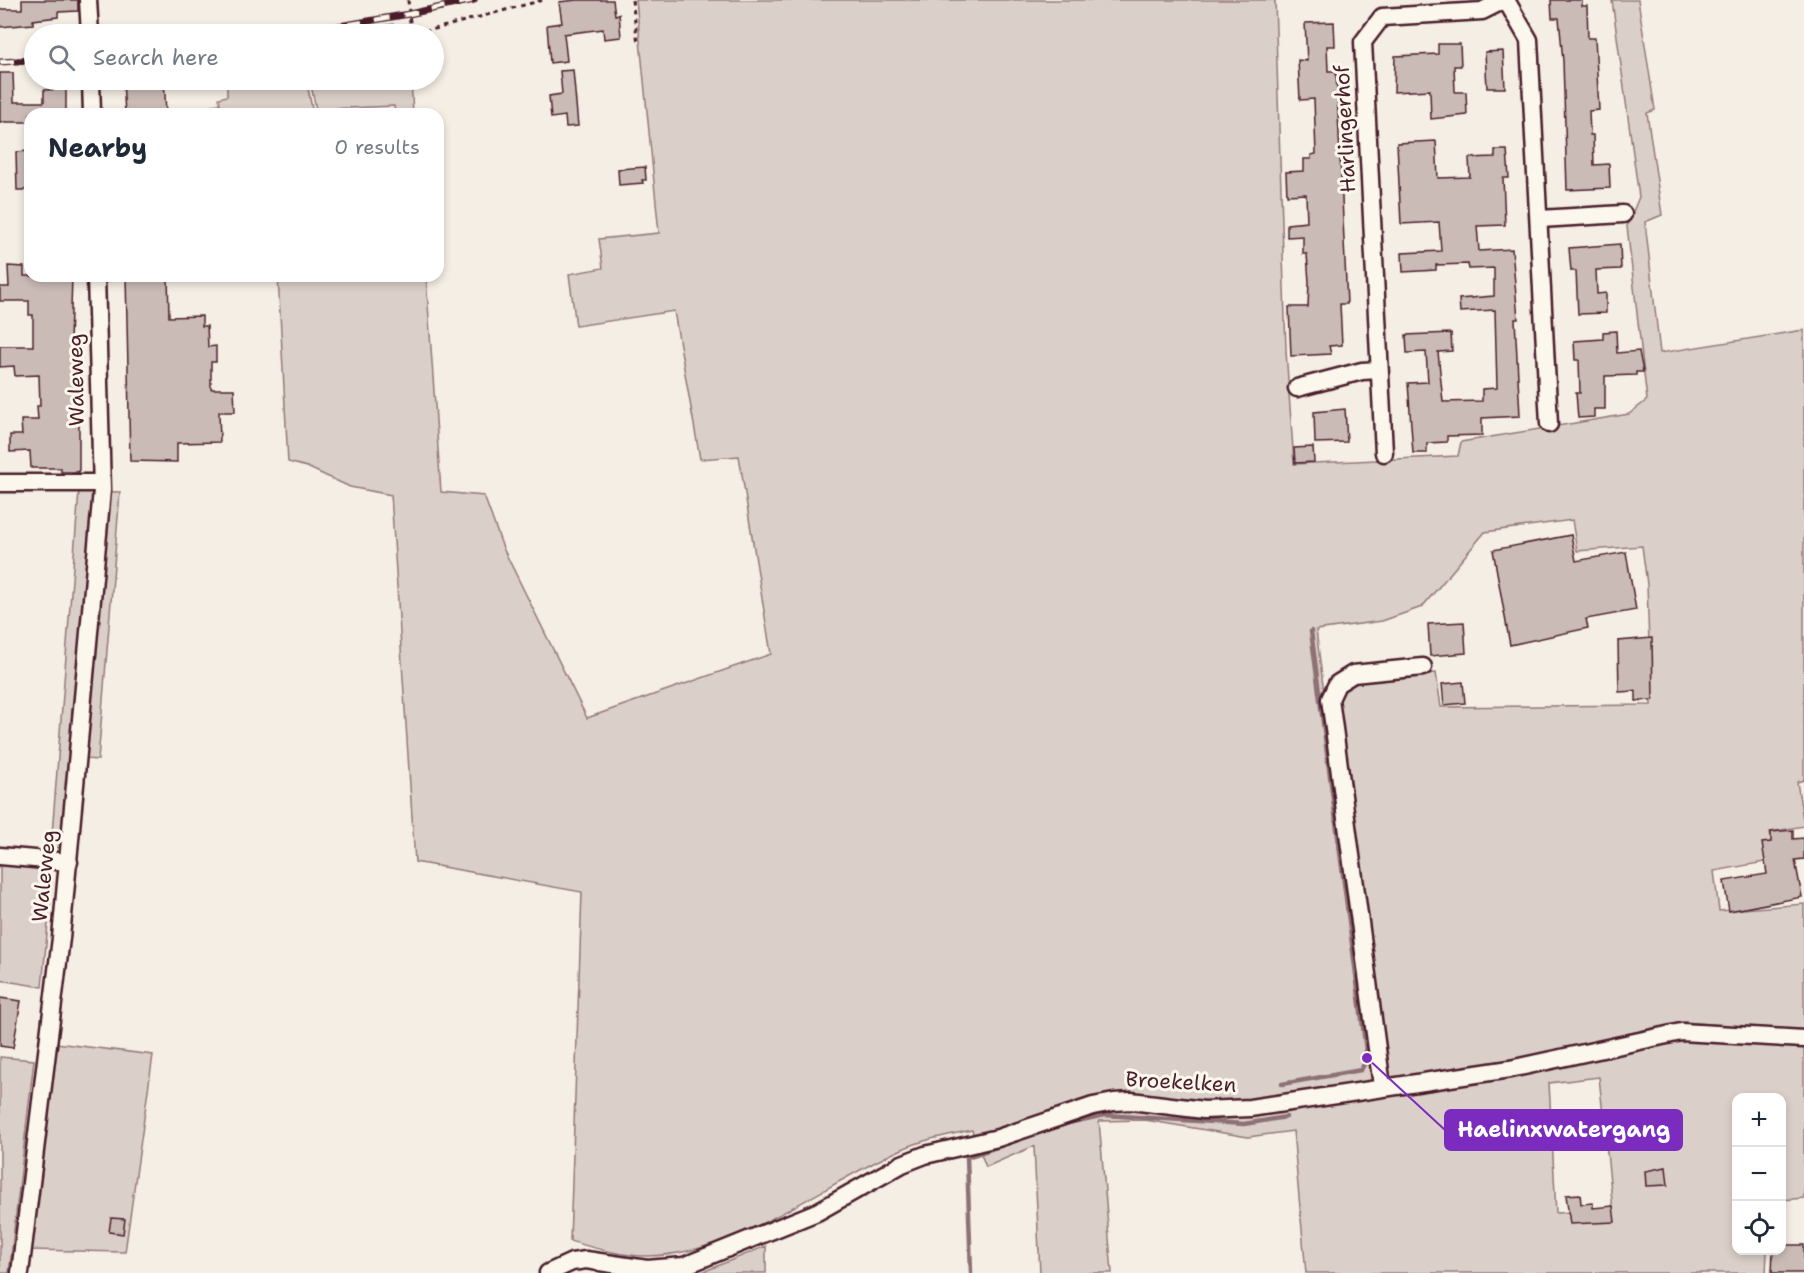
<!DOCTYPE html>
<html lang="en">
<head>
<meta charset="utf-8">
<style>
	:root { --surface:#fff; --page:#f2f2f3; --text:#1f2937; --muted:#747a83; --line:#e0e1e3 }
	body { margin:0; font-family:"Shantell Sans",sans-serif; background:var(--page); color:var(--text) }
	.controls { position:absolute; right:18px; bottom:18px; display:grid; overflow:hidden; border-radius:12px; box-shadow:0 3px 9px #0003 }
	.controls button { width:54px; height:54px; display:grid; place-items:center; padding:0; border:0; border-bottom:2px solid var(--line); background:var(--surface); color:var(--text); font:30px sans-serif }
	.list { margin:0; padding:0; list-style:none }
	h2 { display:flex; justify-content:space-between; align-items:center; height:78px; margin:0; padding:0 24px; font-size:26px }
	h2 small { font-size:20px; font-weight:400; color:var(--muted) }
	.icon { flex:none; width:33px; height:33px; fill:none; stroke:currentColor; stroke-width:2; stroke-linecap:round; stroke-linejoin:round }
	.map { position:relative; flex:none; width:1804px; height:1273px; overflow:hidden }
	.search { position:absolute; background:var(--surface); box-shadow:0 3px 9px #0003; left:24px; top:24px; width:420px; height:66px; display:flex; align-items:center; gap:15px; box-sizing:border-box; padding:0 21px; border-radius:33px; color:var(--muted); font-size:22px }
	.panel { position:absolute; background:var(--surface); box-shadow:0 3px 9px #0003; left:24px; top:108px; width:420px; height:174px; border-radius:18px }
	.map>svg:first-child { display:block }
	.green { fill:#dbd0c9; stroke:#92787a; stroke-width:1.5; fill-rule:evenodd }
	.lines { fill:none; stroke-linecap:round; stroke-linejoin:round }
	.stream { stroke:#8d7174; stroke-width:4.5 }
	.building { fill:#cabbb6; stroke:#4a1f2b; stroke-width:1.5 }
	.minor-casing { stroke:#4a1f2b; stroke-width:21 }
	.path { stroke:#4a1f2b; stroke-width:3; stroke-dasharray:4.5 4.5; stroke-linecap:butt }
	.minor { stroke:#fbf7ec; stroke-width:16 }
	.rail-casing { stroke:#4a1f2b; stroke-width:7 }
	.rail { stroke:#fbf7ec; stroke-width:4.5; stroke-dasharray:14; stroke-linecap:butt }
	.labels { text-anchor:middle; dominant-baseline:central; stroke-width:6; stroke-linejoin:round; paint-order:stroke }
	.street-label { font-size:21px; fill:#4a1f2b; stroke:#fbf7ec }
	.leader { fill:none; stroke:#7b2cbf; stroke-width:2 }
	.callout-dot { fill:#7b2cbf; stroke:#fbf7ec; stroke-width:2 }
	.callout { fill:#7b2cbf; stroke:#7b2cbf; stroke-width:2 }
	.callout-label { font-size:22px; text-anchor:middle; font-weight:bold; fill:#fff }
</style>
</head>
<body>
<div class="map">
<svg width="1804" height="1273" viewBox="0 0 1804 1273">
	<rect width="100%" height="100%" fill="#f4eee4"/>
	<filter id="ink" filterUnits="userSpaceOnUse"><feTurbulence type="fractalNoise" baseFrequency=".0167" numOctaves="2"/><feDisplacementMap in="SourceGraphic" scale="12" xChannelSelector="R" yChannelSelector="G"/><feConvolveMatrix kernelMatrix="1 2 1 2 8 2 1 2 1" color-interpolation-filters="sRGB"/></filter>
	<g filter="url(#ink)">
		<path class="green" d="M636,0h639l11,351 8,113 164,-8 3,-14 168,-28 18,-14 -20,-174 12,-29 -27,-197h26l17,110 -8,3 15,102 -17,7 15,131 144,-23v450l-7,2 7,44 -34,6 6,28 -62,11 5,40 85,-7v128l-119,-10 -54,11 1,11 29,-5 143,6v153l-22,2v-102h-46v152l31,1 -1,22h-460l-13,-142 -45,6 -103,-17 -46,1 13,152h-72l-6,-127 -48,21 -14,-37c-25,5 -51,10 -74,21 -78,35 -164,105 -252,105 -25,0 -52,-8 -76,-15l12,-349 -167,-30 -24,-367 -41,-8 -43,-20 -19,-5 -10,-186h148l15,216 43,4 19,52 84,170 184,-64 -32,-198 -39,3 -26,-148 -98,15 -7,-52 34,-6 -4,-29 60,-6zM1572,520l5,31 65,-5 5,38 4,121 -210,2 -5,-34 -83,6 -13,8 -5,28 36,349 -55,-434 66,-9 40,-14 63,-75zM1599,1077l14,133 -57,3 -7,-130z
			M393,24l2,10h-62z
			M235,80h68l4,3 6,31h-103l2,-9 8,-1 -1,-6 8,-2v-15z
			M310,80h101l2,34h-18l-1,-8 -67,3 1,5h-11z
			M79,491l41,1 -22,268 -26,-2 -10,90 -11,-1z
			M0,865l36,3 12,4 4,9 -10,106 -42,-7z
			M56,1043l97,12 -28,197 -95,-2z
			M0,1057l34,3 -25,213h-9z
			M766,1246v27h-66z"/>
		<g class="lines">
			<path class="stream" d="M1282,1084l79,-14 6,-12 -56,-427
				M971,1273l-4,-116 101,-34 37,-8 139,9 42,-7"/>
		</g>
		<path class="building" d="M22,0h56v11l-20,1v5l-25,3v4l-33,3v-18h22z
			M577,0h36l2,15 4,-1 2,23 -17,2 -1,-10 -39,5 3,27 -17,2 -3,-38 15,-2 -3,-21z
			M1551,0h31v6h5l1,32h7l4,72 -10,1 1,24h3l1,30 15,-1 1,24 -43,2 -4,-129 -4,-43h-7z
			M1334,22l1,24h-8l1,25h8l11,233h-7l2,41 -13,1 2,8 -40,2 -2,-49h19l1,-25 -2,-28h-4v-18l-16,1v-13l20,-2 -1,-28 -19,1 -1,-23 18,-1v-12h7v-4l5,-1 -2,-55 -14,1 -2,-40 9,1 -2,-38z
			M1438,44h22l1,22h-7l1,26h11l1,23 -36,4 -1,-29 -36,2 1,-36 43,-2z
			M1503,51l2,37h-18l-2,-36z
			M573,70l5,56 -12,1 -1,-11 -14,2 -2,-22 13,-2 -2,-23z
			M0,73h13l1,29h30v-12l22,-1v25h-36v8h-30z
			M123,80h41l2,32 -41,2z
			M1436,141l2,37 32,-1 -1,-19 26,-1v-7h12l2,28h-6l2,47 -28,1 2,25 33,-2 6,70h-3l5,97 -38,2v17l-35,1v6l-20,1v10h-14l-5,-70 20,-1 -2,-30 -19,1 -1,-18 45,-2 1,18 -14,1 5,50 39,-1v-12l15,-1 -2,-78 -35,2 -1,-13 35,-3v-28l-25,1 -1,-5 -32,1v5l-33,2 -1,-19 39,-2 -2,-29 -38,2 -4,-81z
			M30,151v39h-13l-1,-38z
			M645,167l1,13h-4l1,3 -24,2 -1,-16z
			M1620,244l1,25 -25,1 1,24 9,-1v20l-28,1 -2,-43h-5l-2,-23z
			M8,266l16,1v9h48l-2,67h2l2,71h5v58h-18v-4h-30l-1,-17 -20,1v-17h12l-1,-15h17l-1,-14h3l-1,-31 -24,1 -1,-10 -14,1v-21h33v-31h-4v-14h-29v-14h9z
			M126,276h42l1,41 33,-1v10h5l1,21 8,-1v16h-5v27h23l1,23h-16l1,30 -43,1v19l-47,-1z
			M1616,331l1,22 22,-2 4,21h-7v3l-31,1v33h-11v8l-16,1 -2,-25h4l-1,-33h-4l-1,-19 29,-2v-7z
			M1345,409l2,33 -32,1 -1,-31z
			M1313,447l1,15 -19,1 -1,-15z
			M1571,535l5,26 50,-9 10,58 -50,9 2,9 -78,17 -17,-95z
			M1464,622l2,31 -36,3 -2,-32z
			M1652,638l1,62 -17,1v-10l-17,1 -1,-51z
			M1463,682l2,21 -21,2 -2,-21z
			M1793,830v9l11,-1v21l-9,1 7,37 -73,14 -5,-30 43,-7 -5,-31 9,-1v-10z
			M0,998l21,3 -8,47 -13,-2z
			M1666,1167l2,18 -22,1 -1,-15z
			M1580,1194l1,10 12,-1v5l20,-2 2,16 -45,2 -4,-29z
			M111,1218l14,1 -2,15 -14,-2z
			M1782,1245h22v28h-32l1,-22h9z"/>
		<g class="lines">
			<g class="minor-casing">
				<path id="minor" d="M88,0l2,34
					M1506,0l23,40 20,384
					M91,80l1,34
					M1540,219l83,-5
					M1297,388l65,-17 17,-1
					M1384,453l-21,-411 19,-25 100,-6 22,-11
					M0,483h101
					M0,856l69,6
					M1382,1086l-52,-387 7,-15 16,-10 70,-7
					M20,1273l41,-335 41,-448 -6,-214
					M548,1273l24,-11 14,-2 61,9 37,-3 133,-54 85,-48 23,-9 73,-17 95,-32 21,-4 17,-1 73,9 46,-2 260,-39 171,-37 123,7"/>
			</g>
			<path class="path" d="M408,0l3,34
				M632,0l6,43
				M416,34l127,-34"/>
			<use href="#minor" class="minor"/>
			<g class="rail-casing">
				<path id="rail" d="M293,34l116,-20 65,-14
					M0,62l34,-2"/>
			</g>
			<use href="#rail" class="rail"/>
		</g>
	</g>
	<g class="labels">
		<g class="street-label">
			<text transform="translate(1345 129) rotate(-93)">Harlingerhof</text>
			<text transform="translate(76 380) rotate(-91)">Waleweg</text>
			<text transform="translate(44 876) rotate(-84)">Waleweg</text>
			<text transform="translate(1181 1082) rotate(3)">Broekelken</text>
		</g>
	</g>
	<path class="leader" d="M1367 1058L1445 1130"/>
	<circle class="callout-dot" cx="1367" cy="1058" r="6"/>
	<rect class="callout" x="1445" y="1110" width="237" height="40" rx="6"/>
	<g class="callout-label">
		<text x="1564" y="1137">Haelinxwatergang</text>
	</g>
</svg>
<div class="controls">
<button>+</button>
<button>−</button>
<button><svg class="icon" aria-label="locate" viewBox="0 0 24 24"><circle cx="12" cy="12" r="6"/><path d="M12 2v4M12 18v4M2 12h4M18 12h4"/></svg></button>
</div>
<div class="search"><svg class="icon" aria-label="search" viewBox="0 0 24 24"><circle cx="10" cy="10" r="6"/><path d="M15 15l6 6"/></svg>Search here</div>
<section class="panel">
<h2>Nearby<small>0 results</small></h2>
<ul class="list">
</ul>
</section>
</div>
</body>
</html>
